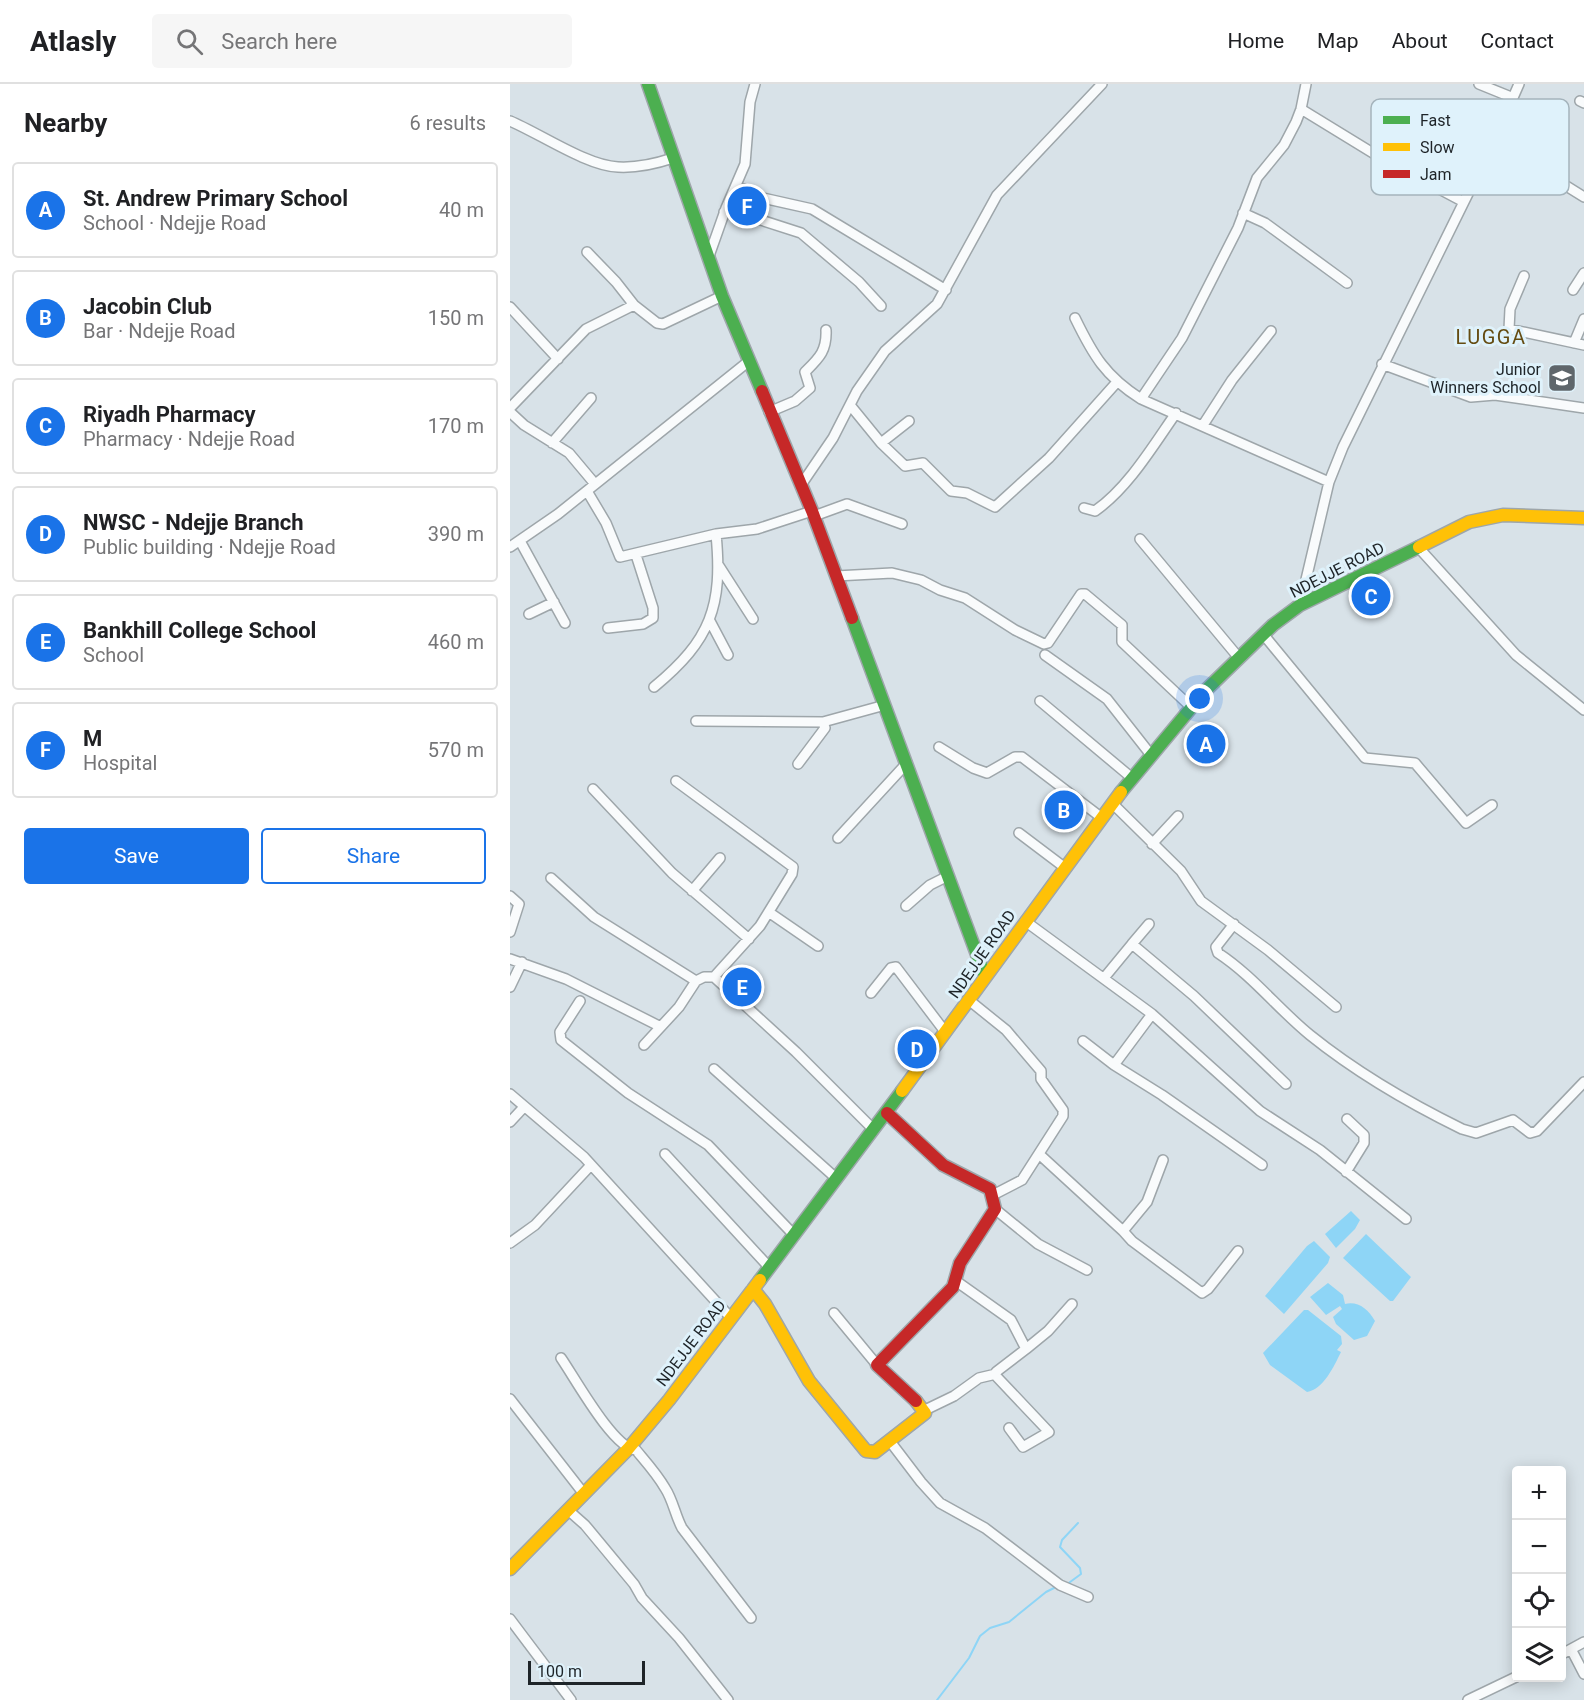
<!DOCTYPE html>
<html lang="en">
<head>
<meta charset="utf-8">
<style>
	:root { --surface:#fff; --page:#f6f6f6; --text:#202124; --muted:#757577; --line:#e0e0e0; --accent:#1a73e8 }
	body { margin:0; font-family:Roboto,sans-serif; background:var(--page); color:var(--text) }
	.controls { position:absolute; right:18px; bottom:18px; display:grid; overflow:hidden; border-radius:6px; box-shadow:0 3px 15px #0003 }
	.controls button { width:54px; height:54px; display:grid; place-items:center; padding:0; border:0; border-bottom:2px solid var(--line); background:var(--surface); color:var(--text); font:30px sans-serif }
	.scale { position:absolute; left:18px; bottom:15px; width:117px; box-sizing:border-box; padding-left:6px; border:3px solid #1e2428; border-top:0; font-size:16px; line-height:21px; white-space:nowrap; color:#1e2428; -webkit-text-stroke:4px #dff2fb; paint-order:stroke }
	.you { position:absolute; left:690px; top:615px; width:21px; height:21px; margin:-15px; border:4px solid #fff; border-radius:50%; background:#1a73e8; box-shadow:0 0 0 9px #1a73e833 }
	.badge { display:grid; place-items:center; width:39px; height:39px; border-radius:50%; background:var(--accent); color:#fff; font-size:20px; font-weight:700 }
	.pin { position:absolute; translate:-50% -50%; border:3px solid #fff; box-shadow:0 2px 6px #0006 }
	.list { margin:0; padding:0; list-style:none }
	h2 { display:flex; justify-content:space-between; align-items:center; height:78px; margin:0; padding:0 24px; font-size:26px }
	h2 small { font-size:20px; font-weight:400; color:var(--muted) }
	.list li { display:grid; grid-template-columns:39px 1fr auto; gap:18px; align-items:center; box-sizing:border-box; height:96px; margin:0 12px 12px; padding:0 12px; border:2px solid var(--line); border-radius:6px }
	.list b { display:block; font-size:22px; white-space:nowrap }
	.list p { margin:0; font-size:20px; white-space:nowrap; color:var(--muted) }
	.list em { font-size:20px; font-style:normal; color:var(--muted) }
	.actions { display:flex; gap:12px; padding:18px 24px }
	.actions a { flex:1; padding:14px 0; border:2px solid var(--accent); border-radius:6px; text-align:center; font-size:21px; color:var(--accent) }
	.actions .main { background:var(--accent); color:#fff }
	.icon { flex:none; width:33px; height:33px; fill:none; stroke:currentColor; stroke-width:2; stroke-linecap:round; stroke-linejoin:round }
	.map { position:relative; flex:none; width:1074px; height:1616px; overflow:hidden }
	header { display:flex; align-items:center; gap:36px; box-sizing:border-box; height:84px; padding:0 30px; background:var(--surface); border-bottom:2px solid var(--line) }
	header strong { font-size:28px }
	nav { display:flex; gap:33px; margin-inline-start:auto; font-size:21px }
	.search { width:420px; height:54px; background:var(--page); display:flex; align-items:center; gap:15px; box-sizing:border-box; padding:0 21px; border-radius:6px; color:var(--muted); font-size:22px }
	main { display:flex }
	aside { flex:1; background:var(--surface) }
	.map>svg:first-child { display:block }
	.water { fill:#8ed5f6 }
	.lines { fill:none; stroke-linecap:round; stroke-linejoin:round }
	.stream { stroke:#8ed5f6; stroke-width:2 }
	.street-casing { stroke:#9ea6aa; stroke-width:12 }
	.fast-casing { stroke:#9ea6aa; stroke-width:15 }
	.slow-casing { stroke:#9ea6aa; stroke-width:15 }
	.jam-casing { stroke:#9ea6aa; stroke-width:15 }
	.street { stroke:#f9fbfc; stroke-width:9 }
	.fast { stroke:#4caf50; stroke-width:12 }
	.slow { stroke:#ffc107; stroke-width:12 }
	.jam { stroke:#c62828; stroke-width:12 }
	.labels { text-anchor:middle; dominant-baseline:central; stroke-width:6; stroke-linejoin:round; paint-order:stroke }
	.poi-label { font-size:16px; fill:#1e2428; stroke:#dff2fb; text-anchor:end }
	.street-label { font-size:16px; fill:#1e2428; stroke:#dff2fb }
	.quarter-label { font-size:20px; letter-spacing:1.5px; fill:#654c12; stroke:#dff2fb }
	.key { fill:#dff2fb; stroke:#a5b4bc; stroke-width:1.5 }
	.key-label { font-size:16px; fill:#1e2428 }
</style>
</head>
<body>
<header>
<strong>Atlasly</strong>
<div class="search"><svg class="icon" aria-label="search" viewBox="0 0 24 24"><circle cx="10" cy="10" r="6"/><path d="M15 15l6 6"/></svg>Search here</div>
<nav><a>Home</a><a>Map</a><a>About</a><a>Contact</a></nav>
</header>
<main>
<aside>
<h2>Nearby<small>6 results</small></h2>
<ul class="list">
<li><span class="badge">A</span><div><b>St. Andrew Primary School</b><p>School · Ndejje Road</p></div><em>40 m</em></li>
<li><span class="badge">B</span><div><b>Jacobin Club</b><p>Bar · Ndejje Road</p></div><em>150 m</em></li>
<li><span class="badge">C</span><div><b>Riyadh Pharmacy</b><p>Pharmacy · Ndejje Road</p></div><em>170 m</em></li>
<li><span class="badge">D</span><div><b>NWSC - Ndejje Branch</b><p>Public building · Ndejje Road</p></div><em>390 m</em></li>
<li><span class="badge">E</span><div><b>Bankhill College School</b><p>School</p></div><em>460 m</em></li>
<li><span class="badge">F</span><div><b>M</b><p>Hospital</p></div><em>570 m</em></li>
</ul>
<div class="actions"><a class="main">Save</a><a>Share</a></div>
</aside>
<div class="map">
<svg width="1074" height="1616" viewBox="0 0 1074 1616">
	<rect width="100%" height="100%" fill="#d8e2e8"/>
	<path class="water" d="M841,1127l9,9 -5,9 -19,19 -11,-14z
		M856,1150l45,43 -18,24h-3l-47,-43z
		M804,1157l16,16 -2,6 -44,51 -19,-18 42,-50z
		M818,1199l15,12 2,9c13,-3 23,5 30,17l-8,15 -13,4 -18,-16 -3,-7 9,-8 -2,-3 -14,9 -16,-18z
		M794,1226h4l33,26 1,8 -5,6 4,2c-7,14 -17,37 -34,40l-37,-27 -7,-12z"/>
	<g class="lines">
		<path class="stream" d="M556,1501l15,-11 -1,-6 -20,-21 2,-7 16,-17
			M427,1616l32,-42 11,-22 10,-8 19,-6 37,-30 12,-6"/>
		<g class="street-casing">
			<path id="street" d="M969,0l32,13
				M1070,17l4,2
				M791,25l80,49 81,43
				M929,32l55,25 90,56
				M0,37c29,12 77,45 108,46 18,1 37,-3 55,-9
				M227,102l26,12 49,11 134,81
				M214,128h12l65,21 58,49 22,24
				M733,129l22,10 82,60
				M77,168l29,30 18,23
				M199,172l17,-48 19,-44 5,-62 5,-18
				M1014,192l-14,33 -1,20 75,16
				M1063,206l11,-17
				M0,223l48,52
				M565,234c18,37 30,58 66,81l188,83
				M1064,259l10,-24
				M872,280l89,33 24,-2 89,13
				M631,315l41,-61 56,-110 19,-50 27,-33 12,-23 5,-13 5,-25
				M340,321l31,38 24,23 18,-3 28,28 16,2 28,14 54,-49 68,-76
				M0,324l76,-79 48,-24 23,18 6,1 59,-28
				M0,328l14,13 45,28 26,31
				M259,328l26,-11 15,-13 -5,-16c14,-14 22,-21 21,-42
				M693,341l29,-45 39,-49
				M42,359l39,-45
				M371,359l28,-22
				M291,401l32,-47 24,-47 28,-40 52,-47 60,-109 105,-111
				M77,407l19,32 14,34 96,-23 41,-5 55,-18
				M574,424l11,3c33,-23 58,-65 81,-98
				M304,432l33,-12 55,20
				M630,455l99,119
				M10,457l45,82
				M0,463l48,-33 191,-153
				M908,463l98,108 68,55
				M209,482l34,53
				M326,492l56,-3 29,7 19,10 25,8 50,32 29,14 4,-1 33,-49h4l37,31v17l69,65
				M790,521l29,-123 14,-35 151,-306 25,-57
				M19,530l25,-12
				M200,537l18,34
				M98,544l35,-4 10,-6v-10l-17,-53
				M753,550l102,124 50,5 51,60 26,-18
				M535,571l62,44 44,56
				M144,603c57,-47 69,-81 62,-153
				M530,617l92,77
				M186,637l127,1 62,-17
				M429,663l34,21 14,5 28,-16h7l80,61
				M288,680l27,-36 -2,-6
				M166,697l117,86 -1,7 -32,52 -46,51
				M83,705l79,84 77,66
				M602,719l69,68 20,30 67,49 68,57
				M509,749l45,34
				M328,754l69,-75
				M642,760l26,-28
				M41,794l43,39 102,64
				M182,807l28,-33
				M0,812l9,8 -9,28
				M396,822l24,-21 18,-9
				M260,829l48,33
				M515,837l127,93 108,97 60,39 86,69
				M724,840l-18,23 2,6c35,23 60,56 92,82 46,37 99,68 152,94l14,4 37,-13 17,13 7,-2 47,-49
				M622,860l17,-20
				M0,875l56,20 93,47
				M594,894l28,-34 62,52 92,88
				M0,903l12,-25
				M361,909l20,-25 5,-1 50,66
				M70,917l-20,31 1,8 67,53 80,52 86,90
				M460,917l36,29 35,41v8l22,31v6l-41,64 -29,15
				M642,930l-38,51 48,30 100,70
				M573,957l31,24
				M134,961l35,-38 17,-26 8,-4h10l82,75 78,78
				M204,985l123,110
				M0,1010l74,63 147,161
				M0,1038l14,-15
				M155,1070l104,113
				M529,1070l84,77 24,-29 16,-42
				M836,1088l18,-29v-8l-17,-16
				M485,1125l43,35 49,26
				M613,1147l9,10 70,52 6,-4 30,-38
				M0,1159l25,-18 56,-60
				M446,1197l55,39 15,29 -30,23v4l53,56 -26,15 -14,-19
				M324,1229l43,52
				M516,1265l22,-18 24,-27
				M51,1274c14,20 52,90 75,92 10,12 21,24 29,38 8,12 10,27 17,40l69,90
				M0,1315l74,95
				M415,1326l29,-14 25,-18 17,-4
				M379,1356l32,42 19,21 45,25 75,57 28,12
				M58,1426l17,15 49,59 8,14 37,40 49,62
				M0,1535l61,81
				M1061,1565l13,25
				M1052,1570l22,-12
				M958,1616l48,-23"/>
		</g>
		<g class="fast-casing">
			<path id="fast" d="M138,0l74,212 40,95
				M342,534l133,358
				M611,708l85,-102 67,-65 27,-20 119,-58
				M250,1196l142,-189"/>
		</g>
		<g class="slow-casing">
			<path id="slow" d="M909,463l50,-25 34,-7 81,3
				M392,1007l219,-299
				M243,1205l12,15 44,77 57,70 9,1 50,-39 -9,-12
				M0,1485l118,-120 41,-49 91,-120"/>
		</g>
		<g class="jam-casing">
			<path id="jam" d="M252,307l50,120 40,107
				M377,1029l56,52 47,24 5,20 -35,54 -7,24 -76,78 39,36"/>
		</g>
		<use href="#street" class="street"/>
		<use href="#fast" class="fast"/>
		<use href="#slow" class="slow"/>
		<use href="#jam" class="jam"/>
	</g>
	<defs>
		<g id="school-square" transform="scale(1.5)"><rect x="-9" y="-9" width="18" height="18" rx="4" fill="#5f666b" stroke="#dff2fb"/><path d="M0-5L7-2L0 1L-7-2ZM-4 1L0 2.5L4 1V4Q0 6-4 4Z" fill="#fff"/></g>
	</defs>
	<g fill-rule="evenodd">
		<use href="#school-square" x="1052" y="294"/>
	</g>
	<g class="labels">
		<g class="poi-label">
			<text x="1031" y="285">Junior<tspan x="1031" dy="18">Winners School</tspan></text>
		</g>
		<g class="street-label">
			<text transform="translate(827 486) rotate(-27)">NDEJJE ROAD</text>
			<text transform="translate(472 870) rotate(-55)">NDEJJE ROAD</text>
			<text transform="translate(181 1259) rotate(-53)">NDEJJE ROAD</text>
		</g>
		<g class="quarter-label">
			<text x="981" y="253">LUGGA</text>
		</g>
	</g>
	<rect x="861" y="15" width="198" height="96" rx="9" class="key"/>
	<rect x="873" y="32" width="27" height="8" fill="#4caf50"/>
	<rect x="873" y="59" width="27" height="8" fill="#ffc107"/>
	<rect x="873" y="86" width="27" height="8" fill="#c62828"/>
	<g class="key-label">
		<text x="910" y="42">Fast</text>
		<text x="910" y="69">Slow</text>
		<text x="910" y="96">Jam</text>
	</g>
</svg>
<div class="controls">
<button>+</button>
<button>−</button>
<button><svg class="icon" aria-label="locate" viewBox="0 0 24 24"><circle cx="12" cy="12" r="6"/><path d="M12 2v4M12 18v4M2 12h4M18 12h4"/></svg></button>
<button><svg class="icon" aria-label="layers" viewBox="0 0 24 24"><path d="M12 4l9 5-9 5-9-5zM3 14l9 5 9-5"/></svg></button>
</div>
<div class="scale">100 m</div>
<div class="you"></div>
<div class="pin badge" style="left:696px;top:660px">A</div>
<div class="pin badge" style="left:554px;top:726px">B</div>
<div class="pin badge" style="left:861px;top:512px">C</div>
<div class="pin badge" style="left:407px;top:965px">D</div>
<div class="pin badge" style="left:232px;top:903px">E</div>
<div class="pin badge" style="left:237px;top:122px">F</div>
</div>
</main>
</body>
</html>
